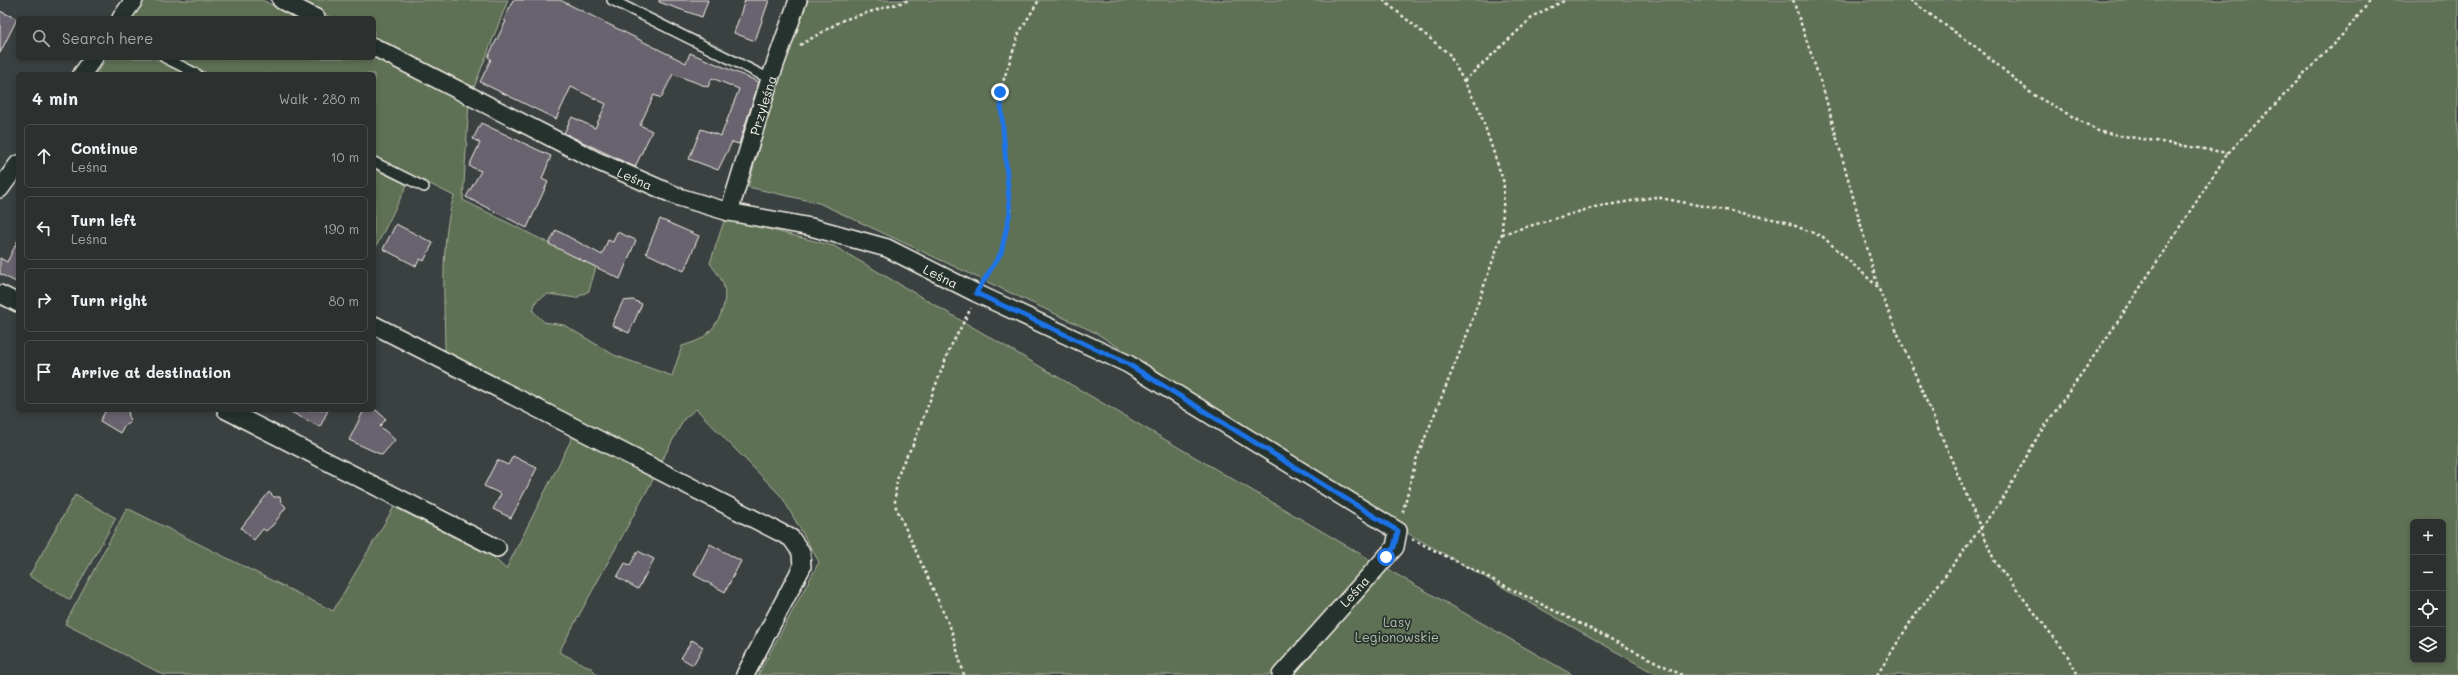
<!DOCTYPE html>
<html lang="en">
<head>
<meta charset="utf-8">
<style>
	:root { --surface:#2c3130; --page:#383d3c; --text:#f1f3f6; --muted:#a6a9ab; --line:#484c4c }
	body { margin:0; font-family:Mali,sans-serif; background:var(--page); color:var(--text) }
	.controls { position:absolute; right:12px; bottom:12px; display:grid; overflow:hidden; border-radius:6px; box-shadow:0 2px 6px #0003 }
	.controls button { width:36px; height:36px; display:grid; place-items:center; padding:0; border:0; border-bottom:1px solid var(--line); background:var(--surface); color:var(--text); font:20px sans-serif }
	.stop { position:absolute; width:12px; height:12px; margin:-9px; border:3px solid #1a73e8; border-radius:50%; background:#fff }
	.stop.end { background:#1a73e8; border-color:#fff; box-shadow:0 1px 4px #0008 }
	.list { margin:0; padding:0; list-style:none }
	h2 { display:flex; justify-content:space-between; align-items:center; height:52px; margin:0; padding:0 16px; font-size:17px }
	h2 small { font-size:13px; font-weight:400; color:var(--muted) }
	.list li { display:grid; grid-template-columns:26px 1fr auto; gap:12px; align-items:center; box-sizing:border-box; height:64px; margin:0 8px 8px; padding:0 8px; border:1px solid var(--line); border-radius:6px }
	.list b { display:block; font-size:15px; white-space:nowrap }
	.list p { margin:0; font-size:13px; white-space:nowrap; color:var(--muted) }
	.list em { font-size:13px; font-style:normal; color:var(--muted) }
	.icon { flex:none; width:22px; height:22px; fill:none; stroke:currentColor; stroke-width:2; stroke-linecap:round; stroke-linejoin:round }
	.map { position:relative; flex:none; width:2458px; height:675px; overflow:hidden }
	.search { position:absolute; background:var(--surface); box-shadow:0 2px 6px #0003; left:16px; top:16px; width:360px; height:44px; display:flex; align-items:center; gap:10px; box-sizing:border-box; padding:0 14px; border-radius:6px; color:var(--muted); font-size:15px }
	.panel { position:absolute; background:var(--surface); box-shadow:0 2px 6px #0003; left:16px; top:72px; width:360px; height:340px; border-radius:6px }
	.map>svg:first-child { display:block }
	.green { fill:#5e7154; stroke:#a9b19e; fill-rule:evenodd }
	.building { fill:#67636e; stroke:#f4f1e8 }
	.lines { fill:none; stroke-linecap:round; stroke-linejoin:round }
	.lane-casing { stroke:#f4f1e8; stroke-width:12 }
	.street-casing { stroke:#f4f1e8; stroke-width:20 }
	.path { stroke:#f4f1e8; stroke-width:2.5; stroke-dasharray:3 3; stroke-linecap:butt }
	.lane { stroke:#26332d; stroke-width:9 }
	.street { stroke:#26332d; stroke-width:17 }
	.route { stroke:#1a73e8; stroke-width:5 }
	.labels { text-anchor:middle; dominant-baseline:central; stroke-width:3.5; stroke-linejoin:round; paint-order:stroke }
	.street-label { font-size:13px; fill:#f4f1e8; stroke:#26332d }
	.park-label { font-size:13px; fill:#b8bead; stroke:#26332d }
</style>
</head>
<body>
<div class="map">
<svg width="2458" height="675" viewBox="0 0 2458 675">
	<rect width="100%" height="100%" fill="#3a4140"/>
	<filter id="ink" filterUnits="userSpaceOnUse"><feTurbulence type="fractalNoise" baseFrequency=".025" numOctaves="2"/><feDisplacementMap in="SourceGraphic" scale="8" xChannelSelector="R" yChannelSelector="G"/><feConvolveMatrix kernelMatrix="1 2 1 2 8 2 1 2 1" color-interpolation-filters="sRGB"/></filter>
	<g filter="url(#ink)">
		<path class="green" d="M142,0h120l36,18h-169z
			M297,0h211l-35,90 -99,-51v-21h-42z
			M808,0h1650v675h-801l-248,-141 -313,-201 -277,-130 -71,-16 34,-123zM2413,522h30v138h-30z
			M374,55l95,47 -6,98 133,67 -7,24 -13,7 -28,-4 -12,7 -3,10 11,11 20,3 50,30 58,21 10,-30c6,-2 14,-4 20,-8 15,-10 26,-33 22,-51 -1,-8 -10,-17 -14,-24l15,-45 109,28 537,314 -102,115h-511l61,-113 -37,-65 -86,-88 -12,10 -25,47 -214,-109c0,-51 -6,-112 9,-161l-80,-40v-82h-165l-32,-16h197z
			M107,58h47l32,16h-90z
			M374,169l33,16 -33,66z
			M575,432l80,44 -96,176 32,16 7,7h-434l-99,-51 62,-116 206,103 61,-104 98,49 14,13z
			M75,495l41,23 -46,82 -41,-24z
			M1387,569l186,106h-279z"/>
		<path class="building" d="M513,0h47l126,63 4,-10 69,29 -20,62 -7,-2 -14,28 -29,-11 12,-30 20,7 18,-47 -27,-11 -4,9 -35,-13 -12,24 -7,-3 -14,30 12,6 -17,36 -71,-34 8,-16 23,11 11,-24 -35,-17 -15,32 -76,-37 11,-23 -3,-2 18,-36 -2,-1z
			M659,0h49l-6,17 -43,-15z
			M745,0h24l-14,41 -21,-8z
			M0,11l17,8 -17,34z
			M481,123l70,33 -9,23 6,3 -21,46 -61,-31 15,-26 -12,-5 11,-23 -7,-4z
			M660,219l39,17 -15,35 -38,-18z
			M396,224l37,19 -9,18 -4,-2 -4,7 -33,-17z
			M556,230l46,25 6,-15 5,2 4,-10 19,8 -16,39 -71,-35z
			M18,240v43l-18,-9v-16l7,4z
			M633,300l9,4 -13,29 -17,-8 11,-24z
			M106,410h22l2,13 -6,3 -4,7 -20,-12z
			M287,410h41l-8,17z
			M364,410h12l10,9 -6,7 15,14 -13,15 -33,-15z
			M513,456l24,12 -26,50 -18,-9 8,-15 -17,-8 13,-26 11,5z
			M269,492l5,5h6l1,5 5,5 -13,18 -7,6 -3,-2 -9,11 -13,-12z
			M710,544l31,17 -16,31 -31,-17z
			M638,551l16,8 -16,30 -21,-12 8,-14 5,2z
			M692,640l11,7 -10,18 -12,-7z"/>
		<g class="lines">
			<g class="lane-casing">
				<path id="lane" d="M612,0l158,79
					M165,58l32,16
					M374,162l50,25"/>
			</g>
			<g class="street-casing">
				<g id="street">
					<path d="M281,0l35,18"/>
					<path d="M121,18l13,-18"/>
					<path id="s1" d="M374,47l223,114 82,36 50,15 82,15 76,21 89,45 152,71 270,167 -3,16 -114,128"/>
					<path d="M82,74l12,-16"/>
					<path d="M0,189l18,-25"/>
					<path id="s2" d="M729,212l41,-133 28,-79"/>
					<path d="M0,294l18,9"/>
					<path d="M374,325l417,213 10,14 1,15 -57,108"/>
					<path d="M226,410l271,138"/>
				</g>
			</g>
			<path class="path" d="M1383,0l66,54 30,55 25,74 -2,51 -34,98 -52,128 -14,55
				M1793,0l31,92 54,195
				M1910,0l70,50 52,44 68,38 128,21
				M800,45l43,-25 67,-20
				M1464,81l71,-66 31,-15
				M1502,234l93,-27 60,-10 128,24 40,16 55,50 117,275 71,91 12,22
				M985,278l16,-25 9,-41 -10,-121 19,-58 20,-33
				M1412,539l270,136
				M964,675l-13,-46 -56,-124c0,-22 4,-39 17,-58l38,-99 21,-40
				M1877,675l34,-54 93,-124 34,-61 79,-113 111,-170 117,-121 26,-32"/>
			<use href="#lane" class="lane"/>
			<use href="#street" class="street"/>
		</g>
	</g>
	<g class="lines" filter="url(#ink)">
		<path class="route" d="M1000,92l10,120 -9,41 -25,40 152,71 270,167 -4,16 -8,10"/>
	</g>
	<g class="labels">
		<g class="street-label">
			<text stroke="none"><textPath href="#s2" startOffset="112">Przyleśna</textPath></text>
			<text stroke="none"><textPath href="#s1" startOffset="292">Leśna</textPath></text>
			<text stroke="none"><textPath href="#s1" startOffset="615">Leśna</textPath></text>
			<text transform="translate(1354 591) rotate(-48)">Leśna</text>
		</g>
		<g class="park-label">
			<text x="1397" y="621">Lasy<tspan x="1397" dy="15">Legionowskie</tspan></text>
		</g>
	</g>
</svg>
<div class="controls">
<button>+</button>
<button>−</button>
<button><svg class="icon" aria-label="locate" viewBox="0 0 24 24"><circle cx="12" cy="12" r="6"/><path d="M12 2v4M12 18v4M2 12h4M18 12h4"/></svg></button>
<button><svg class="icon" aria-label="layers" viewBox="0 0 24 24"><path d="M12 4l9 5-9 5-9-5zM3 14l9 5 9-5"/></svg></button>
</div>
<div class="stop" style="left:1386px;top:557px"></div>
<div class="stop end" style="left:1000px;top:92px"></div>
<div class="search"><svg class="icon" aria-label="search" viewBox="0 0 24 24"><circle cx="10" cy="10" r="6"/><path d="M15 15l6 6"/></svg>Search here</div>
<section class="panel">
<h2>4 min<small>Walk · 280 m</small></h2>
<ul class="list">
<li><svg class="icon" aria-label="ahead" viewBox="0 0 24 24"><path d="M12 20V5M6 11l6-6 6 6"/></svg><div><b>Continue</b><p>Leśna</p></div><em>10 m</em></li>
<li><svg class="icon" aria-label="left" viewBox="0 0 24 24"><path d="M17 20v-9H6M10 6l-5 5 5 5"/></svg><div><b>Turn left</b><p>Leśna</p></div><em>190 m</em></li>
<li><svg class="icon" aria-label="right" viewBox="0 0 24 24"><path d="M7 20v-9h11M14 6l5 5-5 5"/></svg><div><b>Turn right</b></div><em>80 m</em></li>
<li><svg class="icon" aria-label="arrive" viewBox="0 0 24 24"><path d="M6 21V4h12l-3 4 3 4H6"/></svg><div><b>Arrive at destination</b></div></li>
</ul>
</section>
</div>
</body>
</html>
